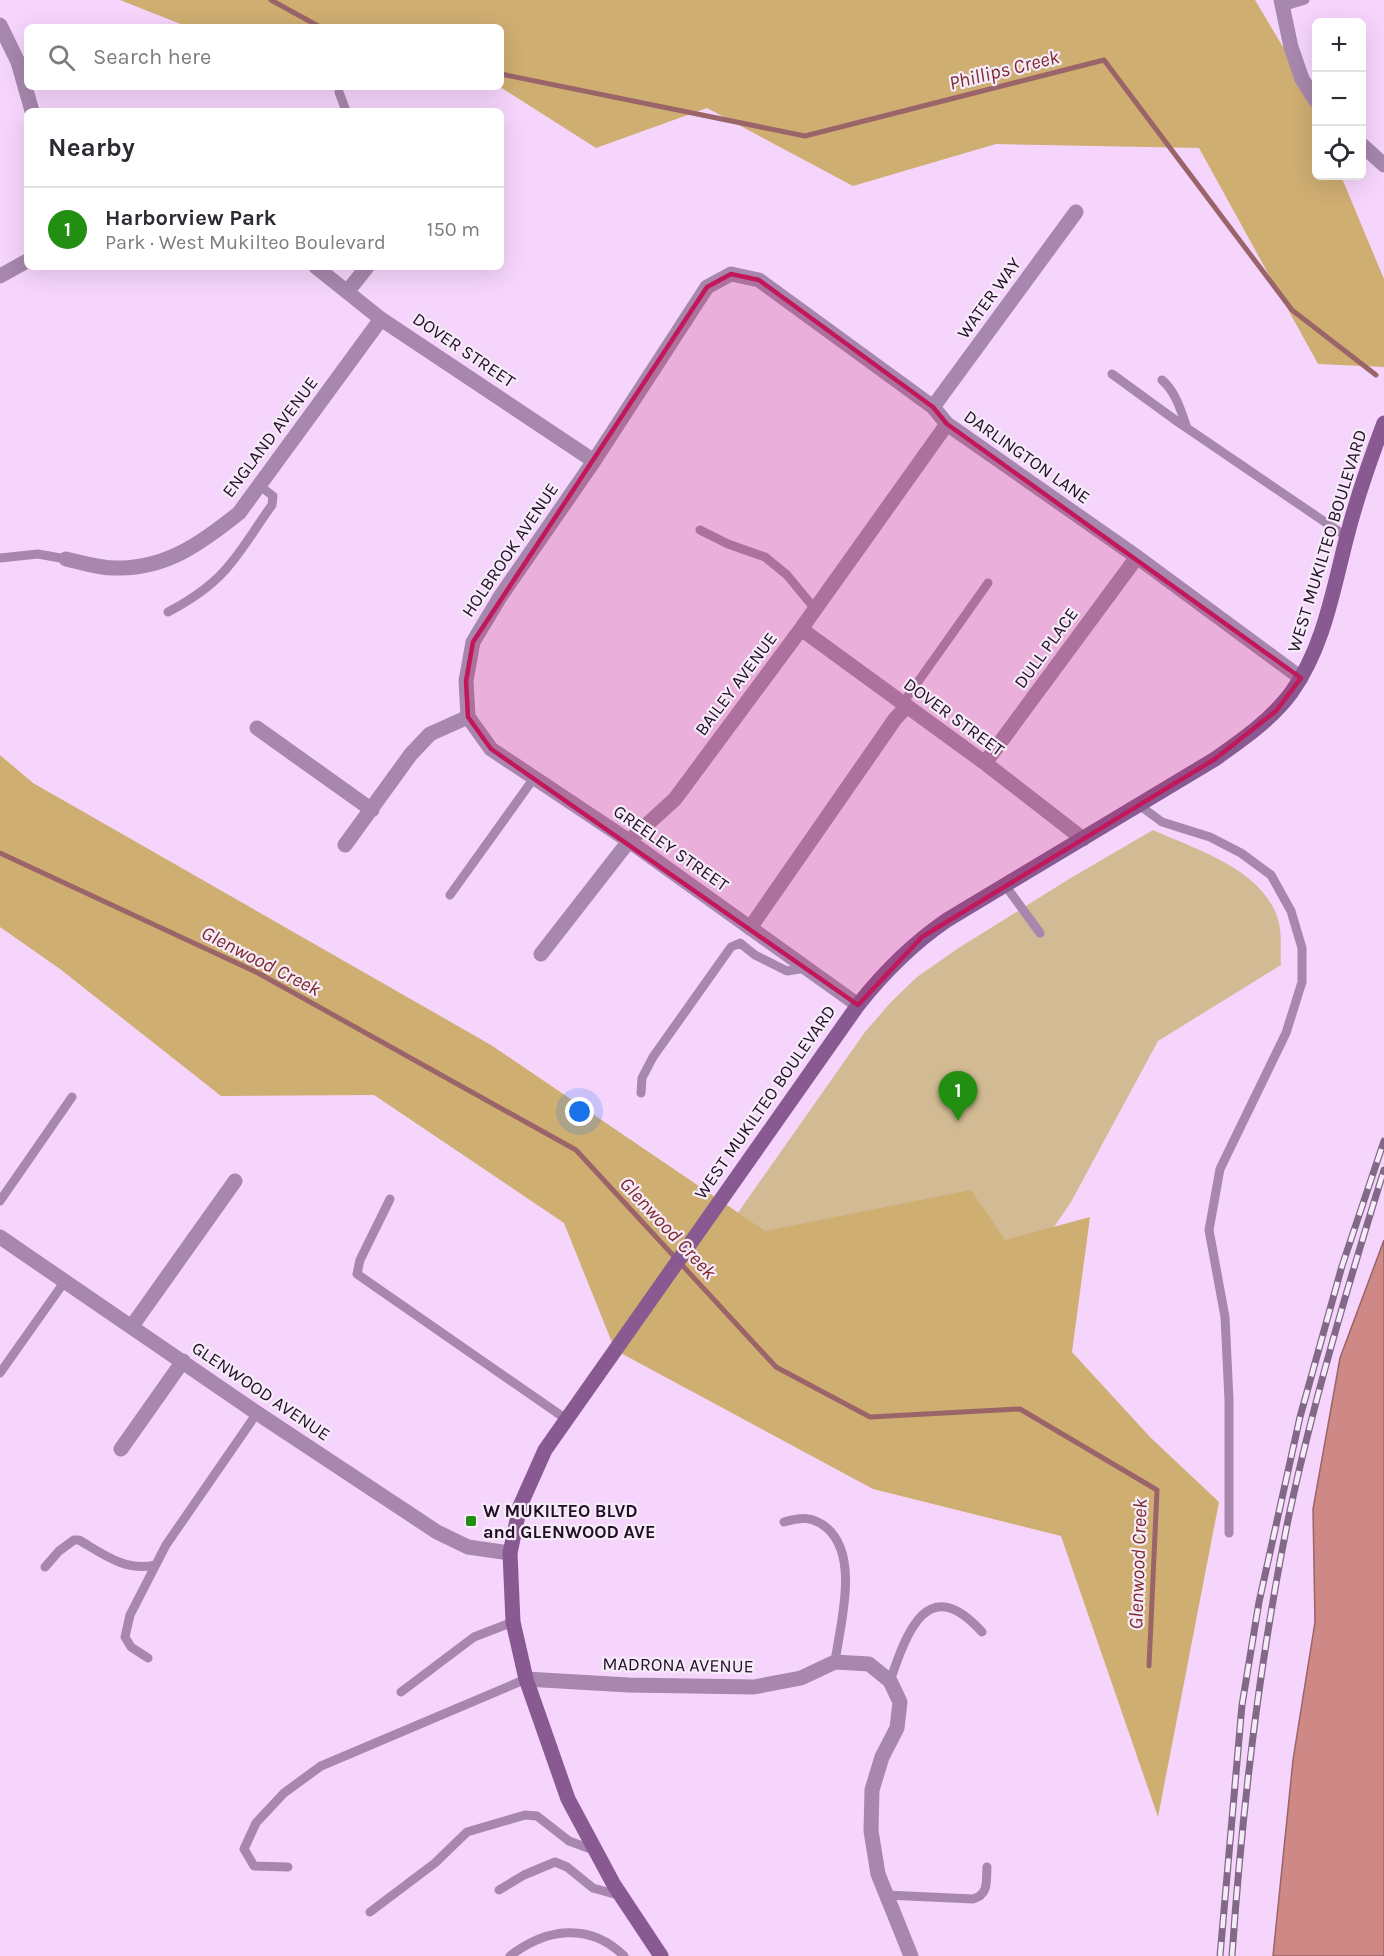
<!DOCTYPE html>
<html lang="en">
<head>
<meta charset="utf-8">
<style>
	:root { --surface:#fff; --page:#f7f7f7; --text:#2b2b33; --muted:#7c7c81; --line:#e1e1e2; --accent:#228e12 }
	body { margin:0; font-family:Karla,sans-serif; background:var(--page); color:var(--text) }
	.controls { position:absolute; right:18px; top:18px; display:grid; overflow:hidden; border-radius:9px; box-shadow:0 6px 24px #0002 }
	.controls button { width:54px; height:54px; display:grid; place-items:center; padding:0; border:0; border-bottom:2px solid var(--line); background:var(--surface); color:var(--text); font:30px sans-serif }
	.you { position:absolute; left:580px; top:1112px; width:21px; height:21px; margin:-15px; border:4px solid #fff; border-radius:50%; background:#1a73e8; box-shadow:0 0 0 9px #1a73e833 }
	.badge { display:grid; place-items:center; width:39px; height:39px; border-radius:50%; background:var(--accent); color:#fff; font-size:20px; font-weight:700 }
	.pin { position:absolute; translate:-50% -50px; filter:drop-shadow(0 2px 3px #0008) }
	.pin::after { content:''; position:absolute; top:32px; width:21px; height:18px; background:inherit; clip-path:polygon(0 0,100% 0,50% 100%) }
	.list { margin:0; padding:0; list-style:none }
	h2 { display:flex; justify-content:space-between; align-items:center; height:78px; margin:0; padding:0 24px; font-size:26px }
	h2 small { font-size:20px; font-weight:400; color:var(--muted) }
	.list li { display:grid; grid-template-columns:39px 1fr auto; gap:18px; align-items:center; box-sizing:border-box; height:84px; padding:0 24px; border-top:2px solid var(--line) }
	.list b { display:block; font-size:22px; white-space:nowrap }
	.list p { margin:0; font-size:20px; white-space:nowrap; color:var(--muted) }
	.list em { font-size:20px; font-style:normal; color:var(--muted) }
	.icon { flex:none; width:33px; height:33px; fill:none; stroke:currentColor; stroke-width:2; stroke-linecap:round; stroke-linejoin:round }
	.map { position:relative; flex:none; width:1384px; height:1956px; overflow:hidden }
	.search { position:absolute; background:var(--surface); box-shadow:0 6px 24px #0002; left:24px; top:24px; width:480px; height:66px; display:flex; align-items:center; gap:15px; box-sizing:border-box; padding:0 21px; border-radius:9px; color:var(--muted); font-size:22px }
	.panel { position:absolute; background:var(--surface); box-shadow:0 6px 24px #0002; left:24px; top:108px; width:480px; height:162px; border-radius:9px }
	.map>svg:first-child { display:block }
	.green { fill:#d2bb94 }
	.forest { fill:#cfae72 }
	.water { fill:#ce8886; stroke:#9a6469; stroke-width:1.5 }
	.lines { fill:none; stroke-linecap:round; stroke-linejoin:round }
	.stream { stroke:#9a6469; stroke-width:5 }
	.service { stroke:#a787ad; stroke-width:9 }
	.minor { stroke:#a787ad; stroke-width:15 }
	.tertiary { stroke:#a787ad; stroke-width:15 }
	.secondary { stroke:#895a91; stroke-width:15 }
	.rail-casing { stroke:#826987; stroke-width:7 }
	.rail { stroke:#f6ebf8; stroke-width:4.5; stroke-dasharray:14; stroke-linecap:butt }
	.marked { fill:#c2185b; fill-opacity:0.2; stroke:#c2185b; stroke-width:4.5; stroke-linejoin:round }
	.poi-dot { fill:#228e12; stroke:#f6ebf8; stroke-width:2 }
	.labels { text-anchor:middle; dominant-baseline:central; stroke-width:4.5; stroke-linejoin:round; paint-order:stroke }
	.street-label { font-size:18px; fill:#220f26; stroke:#f6ebf8 }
	.poi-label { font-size:18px; font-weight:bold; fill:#220f26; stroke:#f6ebf8; text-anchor:start }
	.water-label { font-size:20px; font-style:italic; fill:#7d292c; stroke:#f6ebf8 }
</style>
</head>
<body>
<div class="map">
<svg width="1384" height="1956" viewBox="0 0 1384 1956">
	<rect width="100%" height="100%" fill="#f6d5fc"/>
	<path class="green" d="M1153,830c44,20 113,40 126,93 3,13 1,29 2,42l-123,76 -87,161 -144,212 -209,-173 147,-209 26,-30 26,-25 40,-28 112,-70z"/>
	<path class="forest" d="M120,0h1135l47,79 14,36v61h25l43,103v88l-66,-3 -119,-216 -203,-4 -143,42 -146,-78 -111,40 -96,-61 1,-60h-313z
		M0,755l33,28 458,262 274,186 206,-41 34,50 85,-23 -18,135 78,85 69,65 -61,315 -97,-281 -188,-47 -258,-139 -51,-127 -190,-128 -153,1 -161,-127 -60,-42z"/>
	<path class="water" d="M1384,1240v716h-111l20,-196 22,-138 -2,-113 27,-151z"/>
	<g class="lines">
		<path class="stream" d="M271,0l49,27
			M501,74l304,62 299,-76 188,250 84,65
			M0,853l258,120 318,177 200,217 94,50 150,-8 137,81 -8,176"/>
		<path class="service" d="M1282,7l23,-7
			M339,92l7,19
			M1112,374l66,48 169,115
			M1162,380c14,12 19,31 25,48
			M700,530l28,14 37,13 22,18 28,34
			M0,558l38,-4 28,5
			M168,612c23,-12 47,-28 63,-49 15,-18 27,-39 41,-58l1,-9 -13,-10
			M903,703l85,-120
			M1139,805l23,17 48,15 31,16 30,22 20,36 11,37v34l-16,51 -66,136 -11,61 16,87 4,83v133
			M1005,885l35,48
			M450,895l84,-117
			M641,1093l1,-15 11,-21 78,-110 9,-4 15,12 32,16 19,-3
			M390,1199l-30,61 -3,14 209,145
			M0,1201l72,-104
			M0,1373l65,-92
			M784,1522c17,-5 29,-6 43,6 33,29 13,96 8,134
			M45,1567l14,-16 15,-11h5c24,14 47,32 76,25
			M148,1658l-17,-11 -6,-10 5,-22 36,-70 91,-132
			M890,1681c17,-50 38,-109 92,-49
			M401,1692l73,-55 39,-15
			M288,1867l-34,-1 -10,-17 12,-26 28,-30 37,-27 205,-87
			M499,1890l25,-15 31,-13 12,5 26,21 28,8
			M886,1895l87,4c16,-5 13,-17 14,-32
			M370,1912l65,-49 32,-31 58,-17 12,1 32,25 27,10
			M510,1956c36,-28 80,-34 114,0"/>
		<path class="minor" d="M1281,0l10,47 11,32 14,22
			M0,25l18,37 14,49
			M1362,145l22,20
			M316,267l65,52 213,142
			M0,276l27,-15
			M347,292l20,-25
			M933,407l143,-195
			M66,559c17,4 36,10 54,9 48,0 84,-27 119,-55l142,-194
			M801,629l184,134 98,76
			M468,717l23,32 138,92 229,164
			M257,728l115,82
			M985,763l152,-206
			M345,845l66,-91 19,-20 38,-17 -2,-36 7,-39 27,-45 94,-136 113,-174 24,-13 28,6 174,127 14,17 190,133 164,121
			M750,928l145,-209 12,-13
			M541,954l88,-113 46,-42 126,-170 146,-205
			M132,1326l103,-145
			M121,1449l62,-88
			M526,1679l102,6 126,2 47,-9 34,-16 34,2 21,17 10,21 -3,26 -15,29 -10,33 -1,41 7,43 33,82"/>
		<path class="tertiary" d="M0,1237l257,176 180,119 31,15 42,6"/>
		<path class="secondary" d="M661,1956l-47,-71 -46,-86 -42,-120 -13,-57 -3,-69 10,-47 25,-56 313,-445c26,-33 54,-61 89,-85l268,-161c27,-19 56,-39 76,-66 33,-46 42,-103 56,-157 10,-39 23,-76 37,-113"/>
		<g class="rail-casing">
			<path id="rail" d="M1220,1956l22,-251 17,-103 41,-185 42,-151 42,-125
				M1232,1956c10,-146 27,-292 56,-436 25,-118 60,-235 96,-350"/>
		</g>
		<use href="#rail" class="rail"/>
	</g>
	<path class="marked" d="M731,274l28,6 174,127 14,17 354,254 -25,33 -61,48 -293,178 -64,68 -367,-256 -23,-32 -2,-36 7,-39 234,-355z"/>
	<rect class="poi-dot" x="465" y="1515" width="12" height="12" rx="3"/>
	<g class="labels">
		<g class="street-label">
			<text transform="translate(989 298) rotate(-54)">WATER WAY</text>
			<text transform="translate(464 350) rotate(34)">DOVER STREET</text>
			<text transform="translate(270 437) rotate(-53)">ENGLAND AVENUE</text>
			<text transform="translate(1027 457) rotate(35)">DARLINGTON LANE</text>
			<text transform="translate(1327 541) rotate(-73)">WEST MUKILTEO BOULEVARD</text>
			<text transform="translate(510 550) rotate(-56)">HOLBROOK AVENUE</text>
			<text transform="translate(1046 648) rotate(-54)">DULL PLACE</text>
			<text transform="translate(736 684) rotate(-53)">BAILEY AVENUE</text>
			<text transform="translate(954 717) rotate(36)">DOVER STREET</text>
			<text transform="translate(671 848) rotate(35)">GREELEY STREET</text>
			<text transform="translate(765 1102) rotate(-55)">WEST MUKILTEO BOULEVARD</text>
			<text transform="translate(261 1391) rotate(34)">GLENWOOD AVENUE</text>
			<text transform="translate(678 1665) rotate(1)">MADRONA AVENUE</text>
		</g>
		<g class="poi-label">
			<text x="483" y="1511">W MUKILTEO BLVD<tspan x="483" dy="21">and GLENWOOD AVE</tspan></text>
		</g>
		<g class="water-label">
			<text transform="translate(1004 70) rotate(-14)">Phillips Creek</text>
			<text transform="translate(261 961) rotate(27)">Glenwood Creek</text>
			<text transform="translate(668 1228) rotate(47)">Glenwood Creek</text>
			<text transform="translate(1138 1564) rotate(-88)">Glenwood Creek</text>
		</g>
	</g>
</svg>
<div class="controls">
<button>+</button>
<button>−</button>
<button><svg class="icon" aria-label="locate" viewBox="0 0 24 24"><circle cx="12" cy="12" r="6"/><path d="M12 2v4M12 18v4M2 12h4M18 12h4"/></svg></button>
</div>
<div class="you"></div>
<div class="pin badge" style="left:958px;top:1121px">1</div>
<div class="search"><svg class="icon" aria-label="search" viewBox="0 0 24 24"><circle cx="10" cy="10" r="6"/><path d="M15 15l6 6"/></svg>Search here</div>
<section class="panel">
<h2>Nearby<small></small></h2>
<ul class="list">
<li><span class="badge">1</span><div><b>Harborview Park</b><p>Park · West Mukilteo Boulevard</p></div><em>150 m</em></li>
</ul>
</section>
</div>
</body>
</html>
